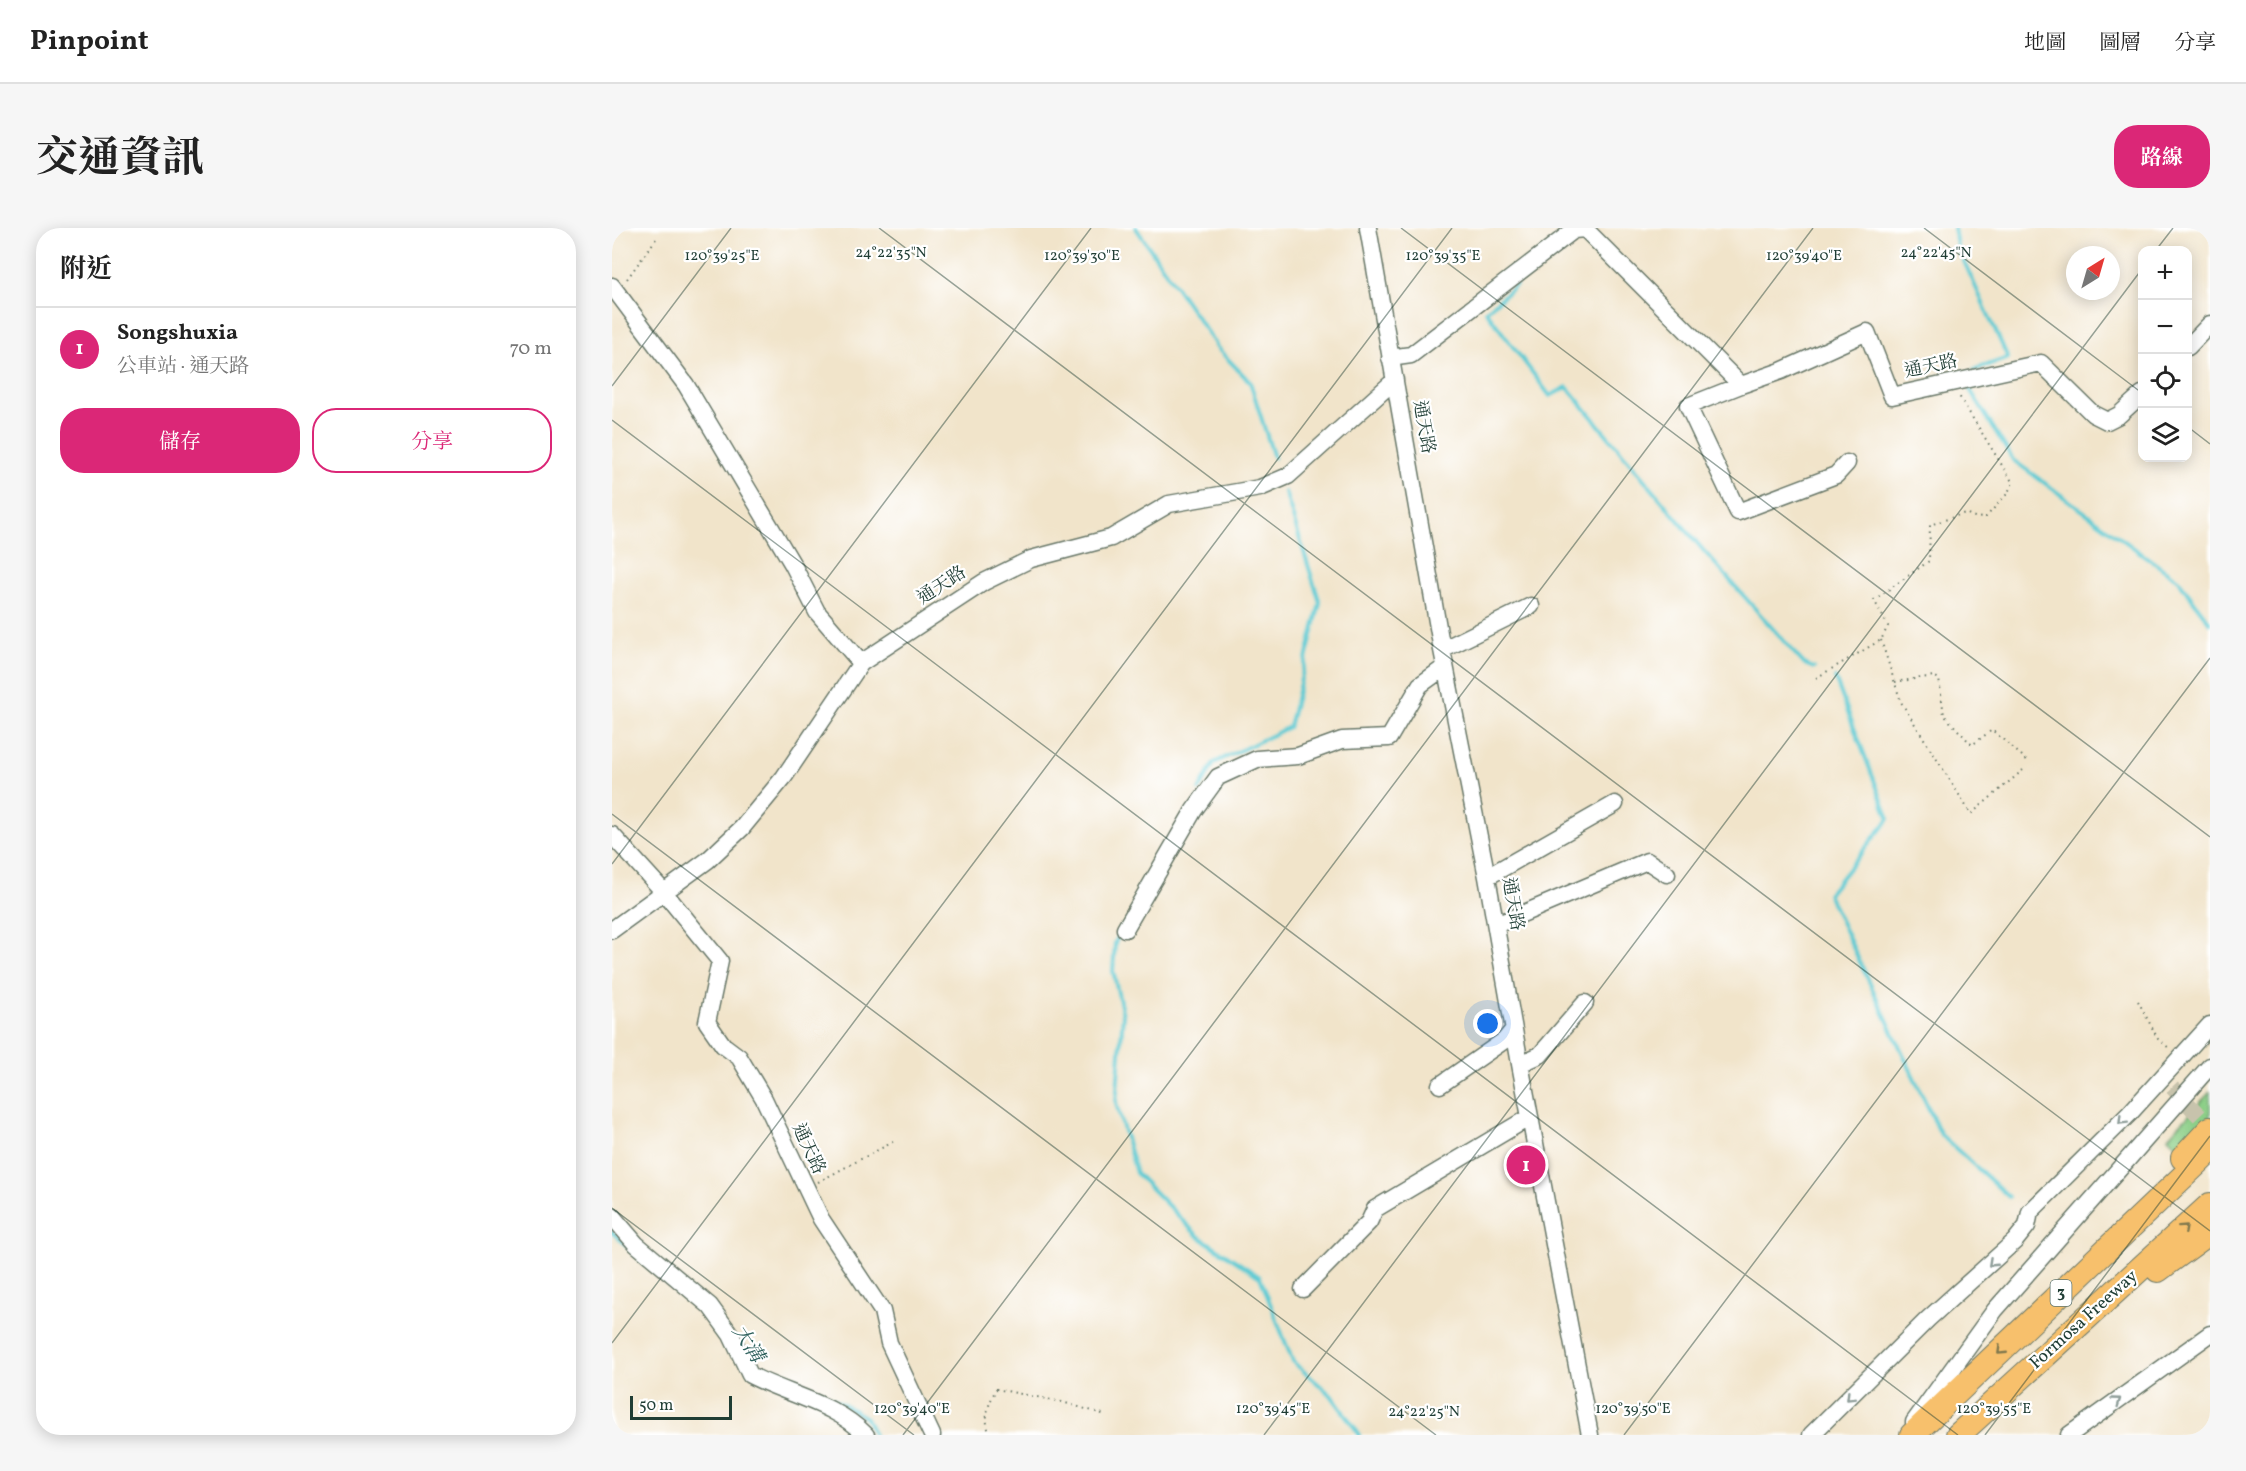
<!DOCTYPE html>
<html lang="zh-TW">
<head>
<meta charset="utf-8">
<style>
	:root { --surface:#fff; --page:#f6f6f6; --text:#222; --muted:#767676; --line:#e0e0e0; --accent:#db2777 }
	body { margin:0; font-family:Vollkorn,"Noto Serif TC",serif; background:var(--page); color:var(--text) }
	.controls { position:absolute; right:18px; top:18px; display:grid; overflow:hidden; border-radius:12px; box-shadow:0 3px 15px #0003 }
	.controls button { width:54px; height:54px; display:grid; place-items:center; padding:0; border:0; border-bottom:2px solid var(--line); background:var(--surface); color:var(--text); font:30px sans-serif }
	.compass { position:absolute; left:1454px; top:18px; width:54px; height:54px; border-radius:50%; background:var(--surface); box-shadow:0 3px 15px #0003; rotate:37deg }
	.scale { position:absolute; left:18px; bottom:15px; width:102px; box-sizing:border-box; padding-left:6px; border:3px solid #1f3d34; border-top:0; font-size:16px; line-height:21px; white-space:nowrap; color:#1f3d34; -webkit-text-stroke:4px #fff; paint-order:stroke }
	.you { position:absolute; left:876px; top:796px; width:21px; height:21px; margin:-15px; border:4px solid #fff; border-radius:50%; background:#1a73e8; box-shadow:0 0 0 9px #1a73e833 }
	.badge { display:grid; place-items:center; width:39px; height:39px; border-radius:50%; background:var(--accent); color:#fff; font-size:20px; font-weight:700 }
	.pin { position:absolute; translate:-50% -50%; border:3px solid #fff; box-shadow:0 2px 6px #0006 }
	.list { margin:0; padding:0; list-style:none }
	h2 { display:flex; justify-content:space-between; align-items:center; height:78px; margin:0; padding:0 24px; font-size:26px }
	h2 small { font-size:20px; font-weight:400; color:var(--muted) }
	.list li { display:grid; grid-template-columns:39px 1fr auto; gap:18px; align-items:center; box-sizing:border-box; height:84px; padding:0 24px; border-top:2px solid var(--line) }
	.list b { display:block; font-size:22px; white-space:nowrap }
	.list p { margin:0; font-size:20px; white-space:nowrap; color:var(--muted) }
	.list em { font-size:20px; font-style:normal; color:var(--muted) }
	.actions { display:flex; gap:12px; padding:18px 24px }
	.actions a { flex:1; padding:14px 0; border:2px solid var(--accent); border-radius:24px; text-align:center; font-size:21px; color:var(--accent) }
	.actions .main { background:var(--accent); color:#fff }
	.icon { flex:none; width:33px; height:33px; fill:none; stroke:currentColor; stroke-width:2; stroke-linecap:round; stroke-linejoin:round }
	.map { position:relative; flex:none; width:1598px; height:1207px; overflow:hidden; border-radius:24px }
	header { display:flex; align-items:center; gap:36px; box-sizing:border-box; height:84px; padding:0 30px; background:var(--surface); border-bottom:2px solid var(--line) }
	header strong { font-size:28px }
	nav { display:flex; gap:33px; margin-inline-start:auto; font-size:21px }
	.intro { display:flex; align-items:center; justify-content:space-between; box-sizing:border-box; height:144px; padding:0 36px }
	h1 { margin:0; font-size:42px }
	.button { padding:15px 27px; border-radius:24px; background:var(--accent); color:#fff; font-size:21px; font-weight:700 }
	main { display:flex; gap:36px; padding:0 36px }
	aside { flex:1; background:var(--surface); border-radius:24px; box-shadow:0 3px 15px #0003 }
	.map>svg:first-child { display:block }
	.green { fill:#8dcf88; stroke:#56865e; stroke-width:1.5 }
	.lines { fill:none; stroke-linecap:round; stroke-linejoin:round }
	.stream { stroke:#5dcad3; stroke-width:4 }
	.minor-tunnel { stroke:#c7c3ac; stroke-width:16; stroke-dasharray:16 8; stroke-linecap:butt }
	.minor-casing { stroke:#687768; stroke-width:19 }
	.highway-casing { stroke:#687768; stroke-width:26 }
	.path { stroke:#687768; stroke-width:2; stroke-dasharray:1.5 4.5; stroke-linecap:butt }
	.minor { stroke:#fff; stroke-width:16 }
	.highway { stroke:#f7c06c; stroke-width:24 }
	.oneway { stroke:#8f9e9a }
	.oneway2 { stroke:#80784d }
	.ticks { fill:none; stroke:#1f3d34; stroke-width:1.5; stroke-opacity:0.45 }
	.labels { text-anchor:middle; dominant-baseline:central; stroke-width:4.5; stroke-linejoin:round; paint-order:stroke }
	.shield { fill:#fff; stroke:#627771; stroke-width:1.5 }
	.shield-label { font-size:16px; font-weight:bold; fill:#1f3d34 }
	.street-label { font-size:18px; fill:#1f3d34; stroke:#fff }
	.water-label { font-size:20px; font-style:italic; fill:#2e605c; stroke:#fff }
	.ticks-label { font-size:15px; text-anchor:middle; fill:#1f3d34; stroke:#fff; stroke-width:4.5; stroke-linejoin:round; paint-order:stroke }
</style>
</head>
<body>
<header>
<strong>Pinpoint</strong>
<nav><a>地圖</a><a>圖層</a><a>分享</a></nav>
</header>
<div class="intro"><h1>交通資訊</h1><a class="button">路線</a></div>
<main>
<aside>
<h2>附近<small></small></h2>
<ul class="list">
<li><span class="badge">1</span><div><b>Songshuxia</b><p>公車站 · 通天路</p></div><em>70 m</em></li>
</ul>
<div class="actions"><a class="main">儲存</a><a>分享</a></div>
</aside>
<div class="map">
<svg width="1598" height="1207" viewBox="0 0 1598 1207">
	<rect width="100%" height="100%" fill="#fff"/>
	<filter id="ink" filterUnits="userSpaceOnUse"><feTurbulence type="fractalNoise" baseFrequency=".0167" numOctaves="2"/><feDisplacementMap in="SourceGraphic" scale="12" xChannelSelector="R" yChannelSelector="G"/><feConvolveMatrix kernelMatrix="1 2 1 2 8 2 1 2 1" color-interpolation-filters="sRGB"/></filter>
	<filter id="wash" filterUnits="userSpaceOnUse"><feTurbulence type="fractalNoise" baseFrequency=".008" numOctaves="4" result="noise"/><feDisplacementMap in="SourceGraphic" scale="24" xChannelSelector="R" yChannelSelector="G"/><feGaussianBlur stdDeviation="1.35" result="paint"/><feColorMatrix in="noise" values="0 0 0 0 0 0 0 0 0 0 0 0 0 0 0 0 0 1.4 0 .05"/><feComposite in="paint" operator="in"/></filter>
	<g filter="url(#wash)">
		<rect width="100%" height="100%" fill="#f1e4ca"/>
		<path class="green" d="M1598,864v26l-29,31 -13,-12z"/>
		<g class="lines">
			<path class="stream" d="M524,0l83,122 31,32 24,76
				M1342,0l3,18 51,112 -34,12
				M904,57l-30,26 64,85 17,-9 136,163 101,114 10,4
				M1357,160l44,72 165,120 32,43
				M1223,450l54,141 -61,75 113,241 68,62
				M587,562l15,-27 75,-36 31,-124 -35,-111
				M510,702l-7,13 -2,28 10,44 -7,88 20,70 62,63 62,41 33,85 38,33 29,40
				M0,1004l39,35
				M204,1167l18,4 32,19 8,17"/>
		</g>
	</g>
	<g filter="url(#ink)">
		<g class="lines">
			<path class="minor-tunnel" d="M1560,859l38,40"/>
			<g class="minor-casing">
				<path id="minor" d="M756,0l74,422 45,227 33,187 70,371
					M0,58l74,99 107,180 24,47 44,51
					M1576,119l22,-23
					M778,130l21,-3 163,-125 11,-1 156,156 40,-14 86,-39 25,64 149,-33 52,51 14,7 12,-6 23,-21
					M1129,157l-53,21 50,106 98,-37 11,-12
					M830,422l89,-44
					M0,607l51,56 57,70 -13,61 16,23 16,12 25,42 57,120 61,92 7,32 43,92
					M875,649l128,-73
					M884,697l151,-64 20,13
					M513,701l69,-119 24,-33 39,-18 41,-3 44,-16 47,-2 31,-53 25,-18
					M0,702l96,-70 34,-32 42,-51 77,-114 123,-81 47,-23 80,-21 58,-34 91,-16 28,-12 107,-96
					M908,836l20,-9 45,-52
					M828,857l65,-45 8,-10
					M0,988l24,28 74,62 21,29 19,40c38,20 85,28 116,60
					M691,1061l66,-67 6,-13 155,-92
					M1302,1194l81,-112 215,-244
					M1199,1207l117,-116 87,-78 12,-15 3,-14 99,-98 81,-89
					M1457,1207l141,-101"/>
			</g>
			<g class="highway-casing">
				<path id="highway" d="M1571,930l27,-29
					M1546,1042l52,-38
					M1300,1207l298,-284
					M1346,1207l252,-230"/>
			</g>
			<path class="path" d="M15,51l29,-40
				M1269,412l20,62 70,112 52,-44
				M1204,450l65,-38 7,-14 -14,-26 55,-39 1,-36 35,-12 12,5 9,-1 21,-23 6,-11 -54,-87
				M1283,454l39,-6 5,3 5,36 28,30 20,-15 37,32
				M1526,773l20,38 11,9
				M206,954l75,-40
				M378,1207c-7,-18 -2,-29 6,-46l66,13 44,13"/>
			<use href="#minor" class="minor"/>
			<use href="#highway" class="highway"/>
		</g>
		<defs><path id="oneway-chevron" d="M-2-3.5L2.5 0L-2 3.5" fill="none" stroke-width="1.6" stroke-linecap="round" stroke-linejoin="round" transform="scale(1.5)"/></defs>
		<g class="oneway">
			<use href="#oneway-chevron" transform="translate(1510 893) rotate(135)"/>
			<use href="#oneway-chevron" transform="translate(1380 1035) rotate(137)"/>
			<use href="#oneway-chevron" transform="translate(1238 1169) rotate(135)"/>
			<use href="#oneway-chevron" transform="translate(1505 1173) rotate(-36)"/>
		</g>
		<g class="oneway2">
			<use href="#oneway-chevron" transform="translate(1572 1000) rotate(-42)"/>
			<use href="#oneway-chevron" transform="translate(1389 1123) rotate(136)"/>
		</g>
	</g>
	<path class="ticks" d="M267,0l1331,1003M789,0l809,609M1312,0l218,165M1544,22l17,-22M0,158l119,-158M0,192l1346,1015M1576,199l22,17M0,586l824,621M0,636l479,-636M0,980l302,227M0,1115l840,-1115M291,1207l910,-1207M652,1207l878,-1166M1012,1207l586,-777M1373,1207l225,-299"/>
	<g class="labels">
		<rect class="shield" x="1438.5" y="1052" width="21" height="26" rx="4.5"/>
		<g class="shield-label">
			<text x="1449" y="1065">3</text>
		</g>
		<g class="street-label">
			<text transform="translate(1319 139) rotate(-12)">通天路</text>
			<text transform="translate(811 199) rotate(80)">通天路</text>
			<text transform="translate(330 358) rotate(-33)">通天路</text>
			<text transform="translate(900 676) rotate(80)">通天路</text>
			<text transform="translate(196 921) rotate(65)">通天路</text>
			<text transform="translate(1472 1092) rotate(-42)">Formosa Freeway</text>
		</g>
		<g class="water-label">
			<text transform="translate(135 1116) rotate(57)">大溝</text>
		</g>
	</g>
	<g class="ticks-label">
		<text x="279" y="29">24°22'35"N</text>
		<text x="1324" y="29">24°22'45"N</text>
		<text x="110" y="32">120°39'25"E</text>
		<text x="470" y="32">120°39'30"E</text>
		<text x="831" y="32">120°39'35"E</text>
		<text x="1192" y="32">120°39'40"E</text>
		<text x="300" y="1185">120°39'40"E</text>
		<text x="661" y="1185">120°39'45"E</text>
		<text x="1021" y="1185">120°39'50"E</text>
		<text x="1382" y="1185">120°39'55"E</text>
		<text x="812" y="1188">24°22'25"N</text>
	</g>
</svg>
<div class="controls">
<button>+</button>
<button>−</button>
<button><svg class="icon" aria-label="locate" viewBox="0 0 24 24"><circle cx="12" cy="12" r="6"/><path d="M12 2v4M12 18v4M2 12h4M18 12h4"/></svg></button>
<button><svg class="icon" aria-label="layers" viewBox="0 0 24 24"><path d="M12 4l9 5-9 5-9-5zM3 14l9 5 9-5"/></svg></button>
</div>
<svg class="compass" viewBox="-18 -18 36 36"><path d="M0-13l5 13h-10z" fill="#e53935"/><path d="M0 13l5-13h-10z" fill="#767676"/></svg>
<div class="scale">50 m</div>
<div class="you"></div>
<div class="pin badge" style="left:914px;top:937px">1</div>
</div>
</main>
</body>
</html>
